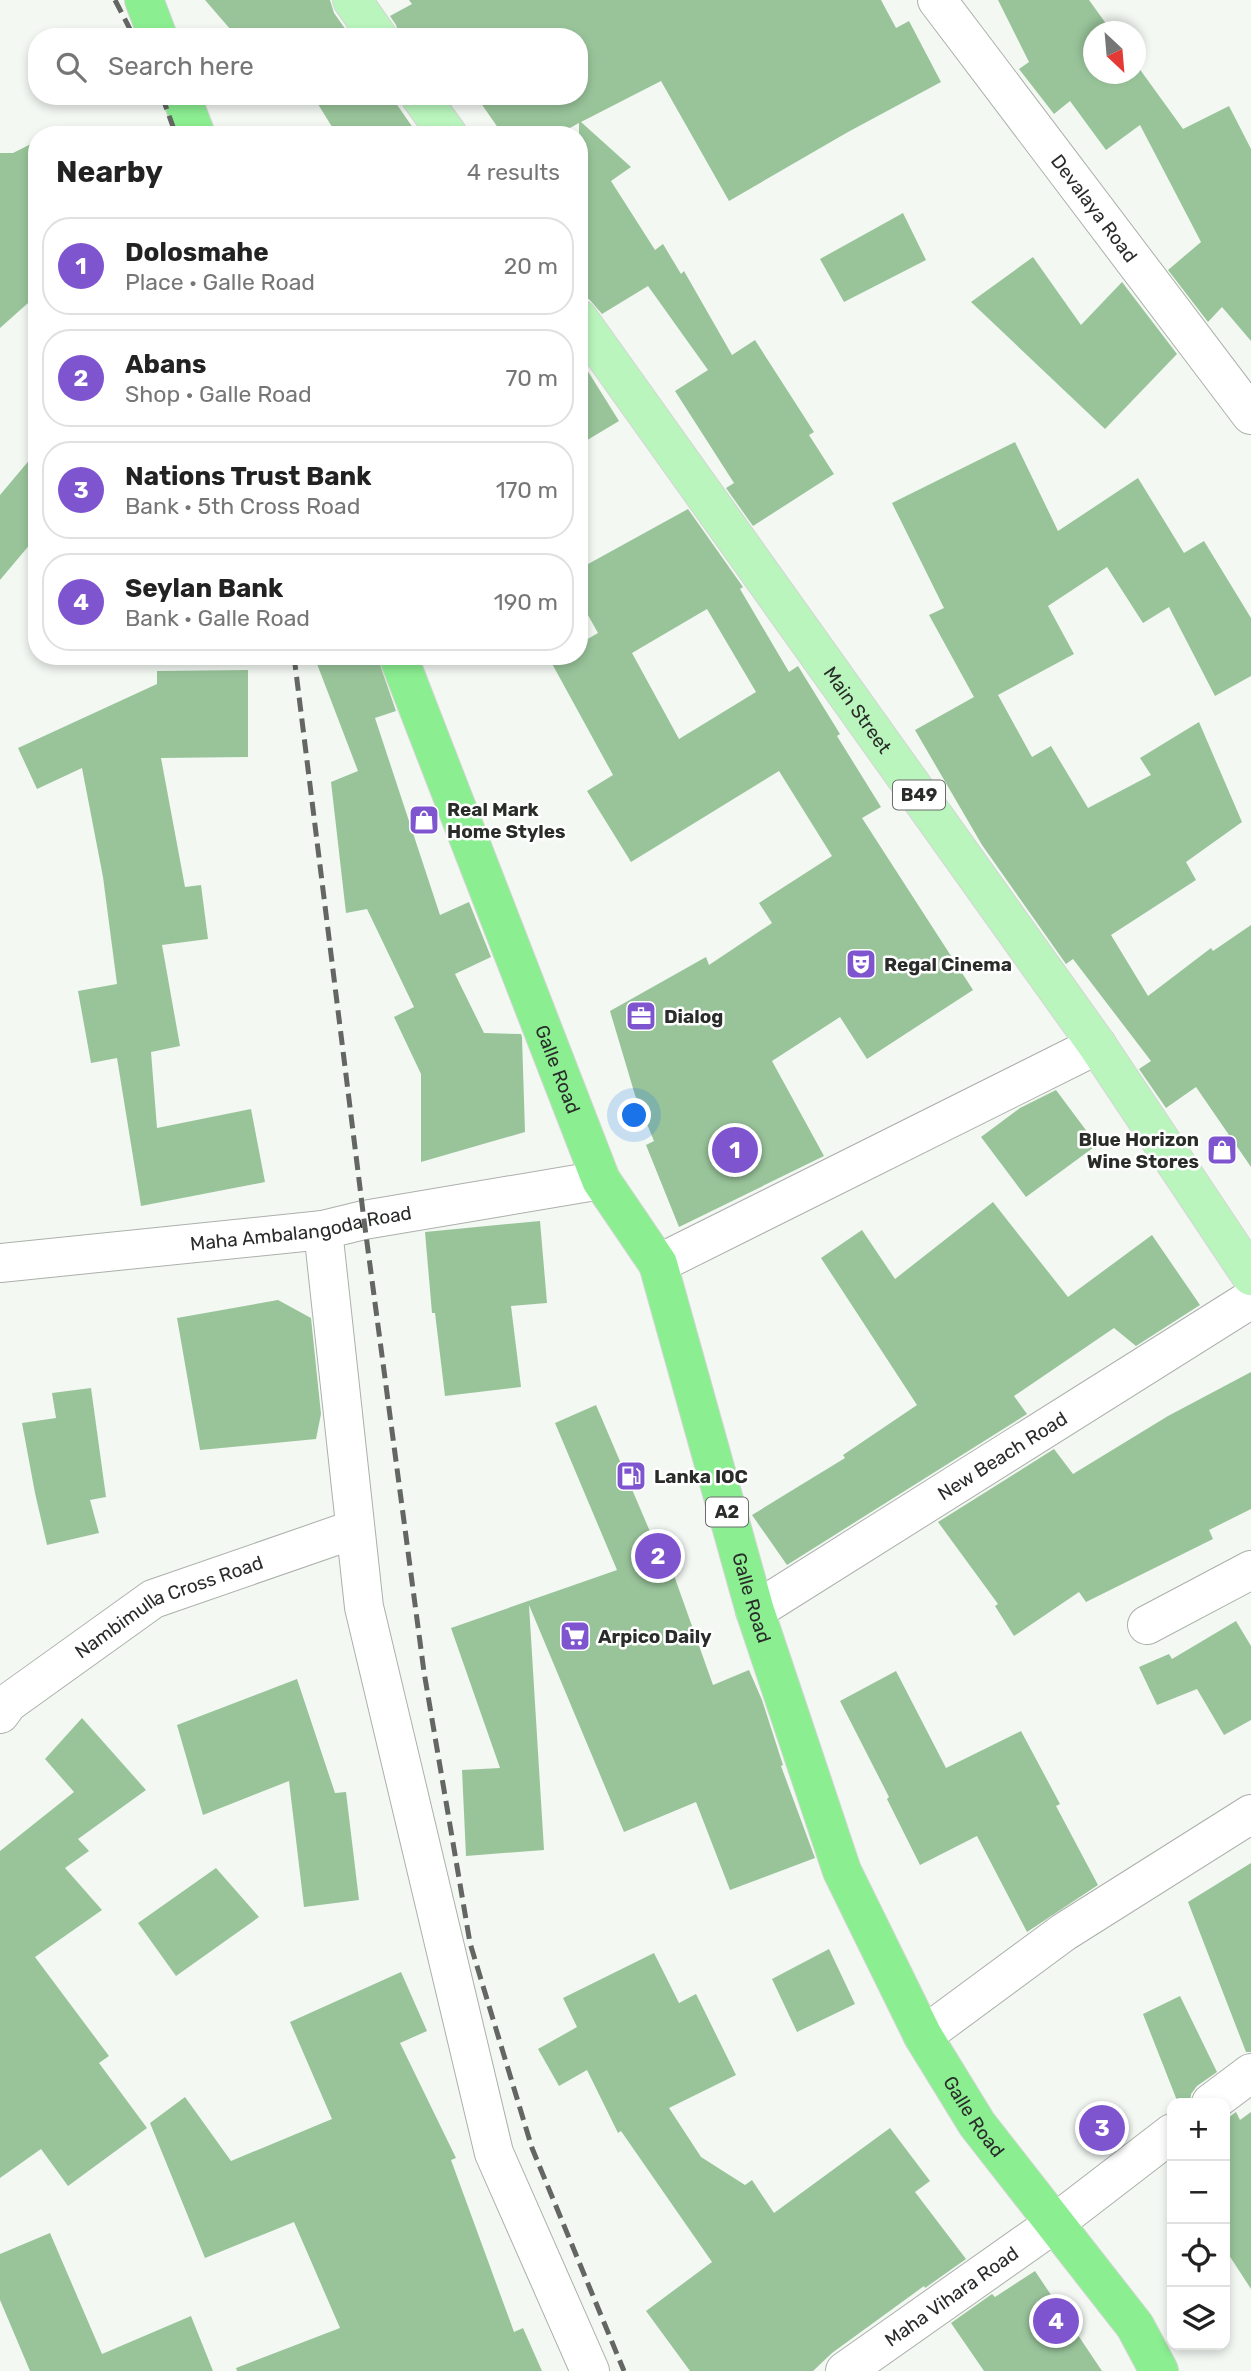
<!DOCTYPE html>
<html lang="en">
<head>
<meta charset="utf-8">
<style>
	:root { --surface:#fff; --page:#f6f6f6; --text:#222; --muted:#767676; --line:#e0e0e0; --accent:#7e55cf }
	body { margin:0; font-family:Rubik,sans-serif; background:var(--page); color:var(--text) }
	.controls { position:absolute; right:21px; bottom:21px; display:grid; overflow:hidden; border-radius:14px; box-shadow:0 4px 10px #0003 }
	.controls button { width:63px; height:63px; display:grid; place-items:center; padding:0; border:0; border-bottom:2px solid var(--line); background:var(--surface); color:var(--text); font:35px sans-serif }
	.compass { position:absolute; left:1083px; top:21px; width:63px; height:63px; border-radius:50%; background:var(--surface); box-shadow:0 4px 10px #0003; rotate:154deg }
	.you { position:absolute; left:635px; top:1116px; width:24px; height:24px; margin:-18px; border:5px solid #fff; border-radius:50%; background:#1a73e8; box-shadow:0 0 0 10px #1a73e833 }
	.badge { display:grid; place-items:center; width:46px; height:46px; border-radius:50%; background:var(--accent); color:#fff; font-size:23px; font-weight:700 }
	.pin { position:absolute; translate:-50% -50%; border:4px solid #fff; box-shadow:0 2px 7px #0006 }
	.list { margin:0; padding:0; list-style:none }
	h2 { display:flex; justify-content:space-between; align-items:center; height:91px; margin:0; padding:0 28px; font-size:30px }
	h2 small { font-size:23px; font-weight:400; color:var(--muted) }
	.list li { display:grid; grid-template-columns:46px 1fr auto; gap:21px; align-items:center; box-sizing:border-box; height:98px; margin:0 14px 14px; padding:0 14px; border:2px solid var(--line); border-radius:28px }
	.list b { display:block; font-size:26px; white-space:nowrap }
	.list p { margin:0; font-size:23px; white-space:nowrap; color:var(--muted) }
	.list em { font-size:23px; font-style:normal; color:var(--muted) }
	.icon { flex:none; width:38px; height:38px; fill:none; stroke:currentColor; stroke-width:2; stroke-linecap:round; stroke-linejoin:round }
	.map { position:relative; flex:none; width:1251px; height:2371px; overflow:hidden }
	.search { position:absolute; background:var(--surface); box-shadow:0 4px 10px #0003; left:28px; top:28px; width:560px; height:77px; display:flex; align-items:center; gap:18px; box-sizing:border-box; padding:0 24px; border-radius:28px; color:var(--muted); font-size:26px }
	.panel { position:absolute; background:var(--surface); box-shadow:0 4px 10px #0003; left:28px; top:126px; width:560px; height:539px; border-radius:28px }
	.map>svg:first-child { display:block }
	.building { fill:#99c49a; fill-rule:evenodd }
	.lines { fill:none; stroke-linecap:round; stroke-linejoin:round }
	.minor-casing { stroke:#abb0ab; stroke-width:40 }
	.major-casing { stroke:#d4d5d4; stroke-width:40 }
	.highway-casing { stroke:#d4d5d4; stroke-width:40 }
	.minor { stroke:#fff; stroke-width:38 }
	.major { stroke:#b9f5bd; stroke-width:38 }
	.highway { stroke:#8bee91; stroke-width:38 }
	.rail { stroke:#636663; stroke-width:5; stroke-dasharray:14 7; stroke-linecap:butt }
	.labels { text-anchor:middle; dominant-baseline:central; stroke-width:5; stroke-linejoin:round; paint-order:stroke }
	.shield { fill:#fff; stroke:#6a6b6a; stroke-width:2 }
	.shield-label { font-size:18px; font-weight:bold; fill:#2a2c2a }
	.street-label { font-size:19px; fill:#2a2c2a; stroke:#fff }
	.poi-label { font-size:19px; font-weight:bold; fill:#2a2c2a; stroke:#fff; text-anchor:start }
</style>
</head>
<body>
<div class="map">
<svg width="1251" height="2371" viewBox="0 0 1251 2371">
	<rect width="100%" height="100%" fill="#f3f8f3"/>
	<path class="building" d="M205,0h125l4,13 17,24h-114z
		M409,0h472l15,28 13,-7 32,61 -93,50 -119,69 -68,-120 -80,41 50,45 -20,14 44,69 8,-6 18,30 3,-3 48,84 23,-15 59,92 -5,3 25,39 -81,52 -27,-38 8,-5 -59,-92 33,-21 -60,-84 -46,28 -13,-15 -10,-1v-175l-22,12h-54l-27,-39h103v-59h-144l-3,-4 -5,4h-27l-4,-12 -6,-9 22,-12z
		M998,0h91l23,32h-18v42h42v-10l47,65 46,-23 22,43v192l-29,-34 -14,15 -40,-52 33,-28 -61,-117 -34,25 -36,-49 -16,13 -35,-45 10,-7z
		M313,96h78l27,39h-81z
		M37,141v154l-37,33v-175h13z
		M903,213l23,47 -82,42 -24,-43z
		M1033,257l48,68 41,-43 55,72 -72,75 -134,-127z
		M579,357l40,64 -40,24z
		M1015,442l43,89 80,-53 46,75 20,-12 47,77v58l-36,20 -46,-89 -26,16 -36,-56 -59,39 26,48 -76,41 34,62 19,-11 37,62 63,-33 -11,-17 59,-36 43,100 -56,40 10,18 -85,55 37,61 63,-48 2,3 38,-26v242l-55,-80 -30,21 -27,-39 12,-8 -78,-102 -7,5 -84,-119 -67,-115 59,-33 -45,-82 15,-7 -52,-105z
		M37,451v85l-37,44v-85z
		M688,509l55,78 -3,2 49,83 9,-6 42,68 -3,2 44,71 -19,11 111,172 -106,69 -27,-42 -68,44 52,95 -145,71 -33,-82 8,-4 -19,-46 -25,-84 96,-54 3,8 63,-42 -13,-20 73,-47 -53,-85 -148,91 -44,-71 26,-16 -63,-115 6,-4h23v-12l19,-11 -19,-34v-30zM707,609l49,83 -77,47 -47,-86z
		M314,656h63l19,55 -21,7 65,197 29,-13 22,55 -36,17 29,59 37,1 1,3 3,95 -104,30v-88l-27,-57 20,-10 -47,-98 -21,4 -15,-131 27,-11z
		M248,670v87l-87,1 24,129 16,-2 7,54 -46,6 18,101 -29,6 6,76 94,-19 14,73 -124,24 -24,-148 -26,5 -13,-72 39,-7 -14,-107 -21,-109 -45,21 -19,-41 139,-64v-13z
		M1056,1090l41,55 -71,52 -45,-60 39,-29z
		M993,1202l75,95 84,-62 48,70 -64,41 -22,-18 -100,68 13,18 -240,151 -35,-50 93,-57 -2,-3 74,-50 -96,-147 41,-28 33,49z
		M540,1221l7,82 -36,3 10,81 -76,9 -10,-83h-3l-7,-81z
		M278,1300l33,18 10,96 -5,25 -116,11 -23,-132z
		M1251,1372v137l-42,21 4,9 -127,63 -7,-10 -65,44 -19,-30 3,-2 -60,-82 116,-73 19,25 95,-58z
		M91,1388l15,109 -16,3 9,33 -52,12 -12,-52 -13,-70 34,-5 -4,-25z
		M596,1405l64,150 6,-2 47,132 36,-15 13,30 21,65 -2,1 34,92 -85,32 -34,-88 -72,30 -95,-227 15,245 -78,6 -4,-86 38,-2 -49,-140 166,-58 -62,-147z
		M1236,1621l15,25v74l-27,15 -27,-46 -40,16 -18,-38 30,-13 3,5z
		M896,1671l50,97 75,-37 39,73 -4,2 42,79 -71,47 -50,-96 -57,29 -33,-66 2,-2 -49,-96z
		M297,1679l38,114 11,-1 13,108 -55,7 -15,-126 -86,34 -26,-90z
		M82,1718l64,72 -68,49 11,12 -24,17 37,42 -67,47 74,99 -10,7 48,65 -79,58 -27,-37 -41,29v-327l74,-59 -29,-33z
		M1251,1863v189h-5l-58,-150z
		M216,1868l43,49 -83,59 -38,-53z
		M829,1949l26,55 -58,28 -25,-53z
		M654,1953l25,50 17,-9 40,81 -67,33 32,49 44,28 7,-5 22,33 116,-85 40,53 -15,11 51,67 -41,29 -1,-2 -92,67 -19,18h-123l-44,-60 66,-49 -91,-131 -3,2 -31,-63 -28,16 -21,-37 39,-22 -14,-29z
		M401,1972l26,59 -27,12 56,115 -5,2 63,172 9,-4 19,43h-305l-1,-3 104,-40 -46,-106 -89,36 -55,-135 35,-26 46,64 101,-42 -42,-97z
		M1180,1996l37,76 -20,14 -6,8 -1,9h-12l-35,-89z
		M1236,2112l4,8 11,-8v177l-26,-40v-129z
		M50,2233l52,121 89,-38 22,55h-183l-30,-71v-46z
		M1035,2271l67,100h-118l-33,-48 41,-29 3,3z"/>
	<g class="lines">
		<g class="minor-casing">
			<g id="minor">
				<path id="s1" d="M937,0l314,415"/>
				<path d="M323,1230l41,377 130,546 96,218"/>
				<path id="s2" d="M0,1263l323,-33 41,-10 237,-40"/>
				<path d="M658,1264l439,-219"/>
				<path id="s3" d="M755,1611l496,-312"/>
				<path d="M1147,1625l104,-55"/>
				<path id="s4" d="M0,1714l8,-11 145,-104 202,-70"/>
				<path d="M923,2036l141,-104 187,-118"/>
				<path d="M1211,2103l40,-30"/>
				<path id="s5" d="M845,2371l210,-148 117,-90"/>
			</g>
		</g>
		<g class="major-casing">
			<g id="major">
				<path d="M352,0l26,37"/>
				<path d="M420,96l28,39"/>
				<path id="s6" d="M579,319l518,726 154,231"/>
			</g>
		</g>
		<g class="highway-casing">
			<g id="highway">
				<path d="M144,0l14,37"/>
				<path d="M181,96l15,39"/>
				<path id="s7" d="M398,656l203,524 57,84 97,347 87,260 81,165 54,88 158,202 24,45"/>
			</g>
		</g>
		<use href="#minor" class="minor"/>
		<use href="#major" class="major"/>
		<use href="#highway" class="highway"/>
		<path class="rail" d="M115,0l19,37
			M162,96l14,39
			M294,656l70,564 60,452 46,271 62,205 92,223"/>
	</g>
	<defs>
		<g id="shop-square" transform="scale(1.575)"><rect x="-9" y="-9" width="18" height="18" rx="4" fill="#7e55cf" stroke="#fff"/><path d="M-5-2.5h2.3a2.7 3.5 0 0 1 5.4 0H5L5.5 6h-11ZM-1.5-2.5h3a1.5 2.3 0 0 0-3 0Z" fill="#fff"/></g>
		<g id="theatre-square" transform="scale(1.575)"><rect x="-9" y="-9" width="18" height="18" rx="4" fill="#7e55cf" stroke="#fff"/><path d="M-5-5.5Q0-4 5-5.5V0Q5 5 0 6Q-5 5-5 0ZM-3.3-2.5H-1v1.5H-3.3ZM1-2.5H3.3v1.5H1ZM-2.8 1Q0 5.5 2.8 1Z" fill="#fff"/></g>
		<g id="office-square" transform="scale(1.575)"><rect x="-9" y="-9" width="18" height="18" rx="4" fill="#7e55cf" stroke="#fff"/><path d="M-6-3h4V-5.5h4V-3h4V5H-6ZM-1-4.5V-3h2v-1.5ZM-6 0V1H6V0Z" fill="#fff"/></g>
		<g id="fuel-square" transform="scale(1.575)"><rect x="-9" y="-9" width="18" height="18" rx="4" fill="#7e55cf" stroke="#fff"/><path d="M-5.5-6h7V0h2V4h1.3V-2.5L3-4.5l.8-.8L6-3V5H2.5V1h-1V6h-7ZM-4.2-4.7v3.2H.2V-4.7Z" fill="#fff"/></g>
		<g id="supermarket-square" transform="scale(1.575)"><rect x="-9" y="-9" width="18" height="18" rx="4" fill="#7e55cf" stroke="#fff"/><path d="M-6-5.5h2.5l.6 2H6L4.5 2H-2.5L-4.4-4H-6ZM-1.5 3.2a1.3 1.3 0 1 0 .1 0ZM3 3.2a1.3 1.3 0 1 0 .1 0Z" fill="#fff"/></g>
	</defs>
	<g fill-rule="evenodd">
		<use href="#shop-square" x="424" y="820"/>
		<use href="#theatre-square" x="861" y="964"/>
		<use href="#office-square" x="641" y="1016"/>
		<use href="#shop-square" x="1222" y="1150"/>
		<use href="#fuel-square" x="631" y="1476"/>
		<use href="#supermarket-square" x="575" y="1636"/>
	</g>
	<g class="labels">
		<g class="shield">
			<rect x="893" y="780.5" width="52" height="29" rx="5"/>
			<rect x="706" y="1497.5" width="42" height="29" rx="5"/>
		</g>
		<g class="shield-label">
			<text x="919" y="795">B49</text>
			<text x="727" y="1512">A2</text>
		</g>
		<g class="street-label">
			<text stroke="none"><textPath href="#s1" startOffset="261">Devalaya Road</textPath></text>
			<text stroke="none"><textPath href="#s6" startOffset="480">Main Street</textPath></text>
			<text stroke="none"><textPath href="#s7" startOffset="443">Galle Road</textPath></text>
			<text stroke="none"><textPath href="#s2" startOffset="303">Maha Ambalangoda Road</textPath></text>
			<text stroke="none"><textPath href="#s3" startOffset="292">New Beach Road</textPath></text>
			<text stroke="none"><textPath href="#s7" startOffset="1010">Galle Road</textPath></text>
			<text stroke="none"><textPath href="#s4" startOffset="203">Nambimulla Cross Road</textPath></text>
			<text stroke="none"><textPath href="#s7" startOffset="1577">Galle Road</textPath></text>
			<text stroke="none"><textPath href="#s5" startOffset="130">Maha Vihara Road</textPath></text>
		</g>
		<g class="poi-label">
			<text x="447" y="809">Real Mark<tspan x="447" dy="22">Home Styles</tspan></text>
			<text x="884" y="964">Regal Cinema</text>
			<text x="664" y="1016">Dialog</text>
			<text x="1199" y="1139" text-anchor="end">Blue Horizon<tspan x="1199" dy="22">Wine Stores</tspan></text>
			<text x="654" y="1476">Lanka IOC</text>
			<text x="598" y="1636">Arpico Daily</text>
		</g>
	</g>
</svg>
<div class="controls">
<button>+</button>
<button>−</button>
<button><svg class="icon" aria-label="locate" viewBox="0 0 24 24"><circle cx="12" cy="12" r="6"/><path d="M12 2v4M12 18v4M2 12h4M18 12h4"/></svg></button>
<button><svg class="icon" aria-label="layers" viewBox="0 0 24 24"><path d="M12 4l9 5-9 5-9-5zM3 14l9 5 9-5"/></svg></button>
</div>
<svg class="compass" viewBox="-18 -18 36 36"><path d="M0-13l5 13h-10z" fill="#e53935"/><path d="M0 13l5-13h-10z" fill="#767676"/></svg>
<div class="you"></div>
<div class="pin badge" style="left:735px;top:1150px">1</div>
<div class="pin badge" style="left:658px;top:1556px">2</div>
<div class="pin badge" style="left:1102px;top:2128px">3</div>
<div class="pin badge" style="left:1056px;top:2321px">4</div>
<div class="search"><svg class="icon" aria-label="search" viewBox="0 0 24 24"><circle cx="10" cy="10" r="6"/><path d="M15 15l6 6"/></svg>Search here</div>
<section class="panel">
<h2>Nearby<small>4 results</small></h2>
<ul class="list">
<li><span class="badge">1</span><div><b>Dolosmahe</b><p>Place · Galle Road</p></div><em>20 m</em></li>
<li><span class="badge">2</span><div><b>Abans</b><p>Shop · Galle Road</p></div><em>70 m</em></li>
<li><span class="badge">3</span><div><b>Nations Trust Bank</b><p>Bank · 5th Cross Road</p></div><em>170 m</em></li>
<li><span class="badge">4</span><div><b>Seylan Bank</b><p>Bank · Galle Road</p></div><em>190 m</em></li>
</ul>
</section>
</div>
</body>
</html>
